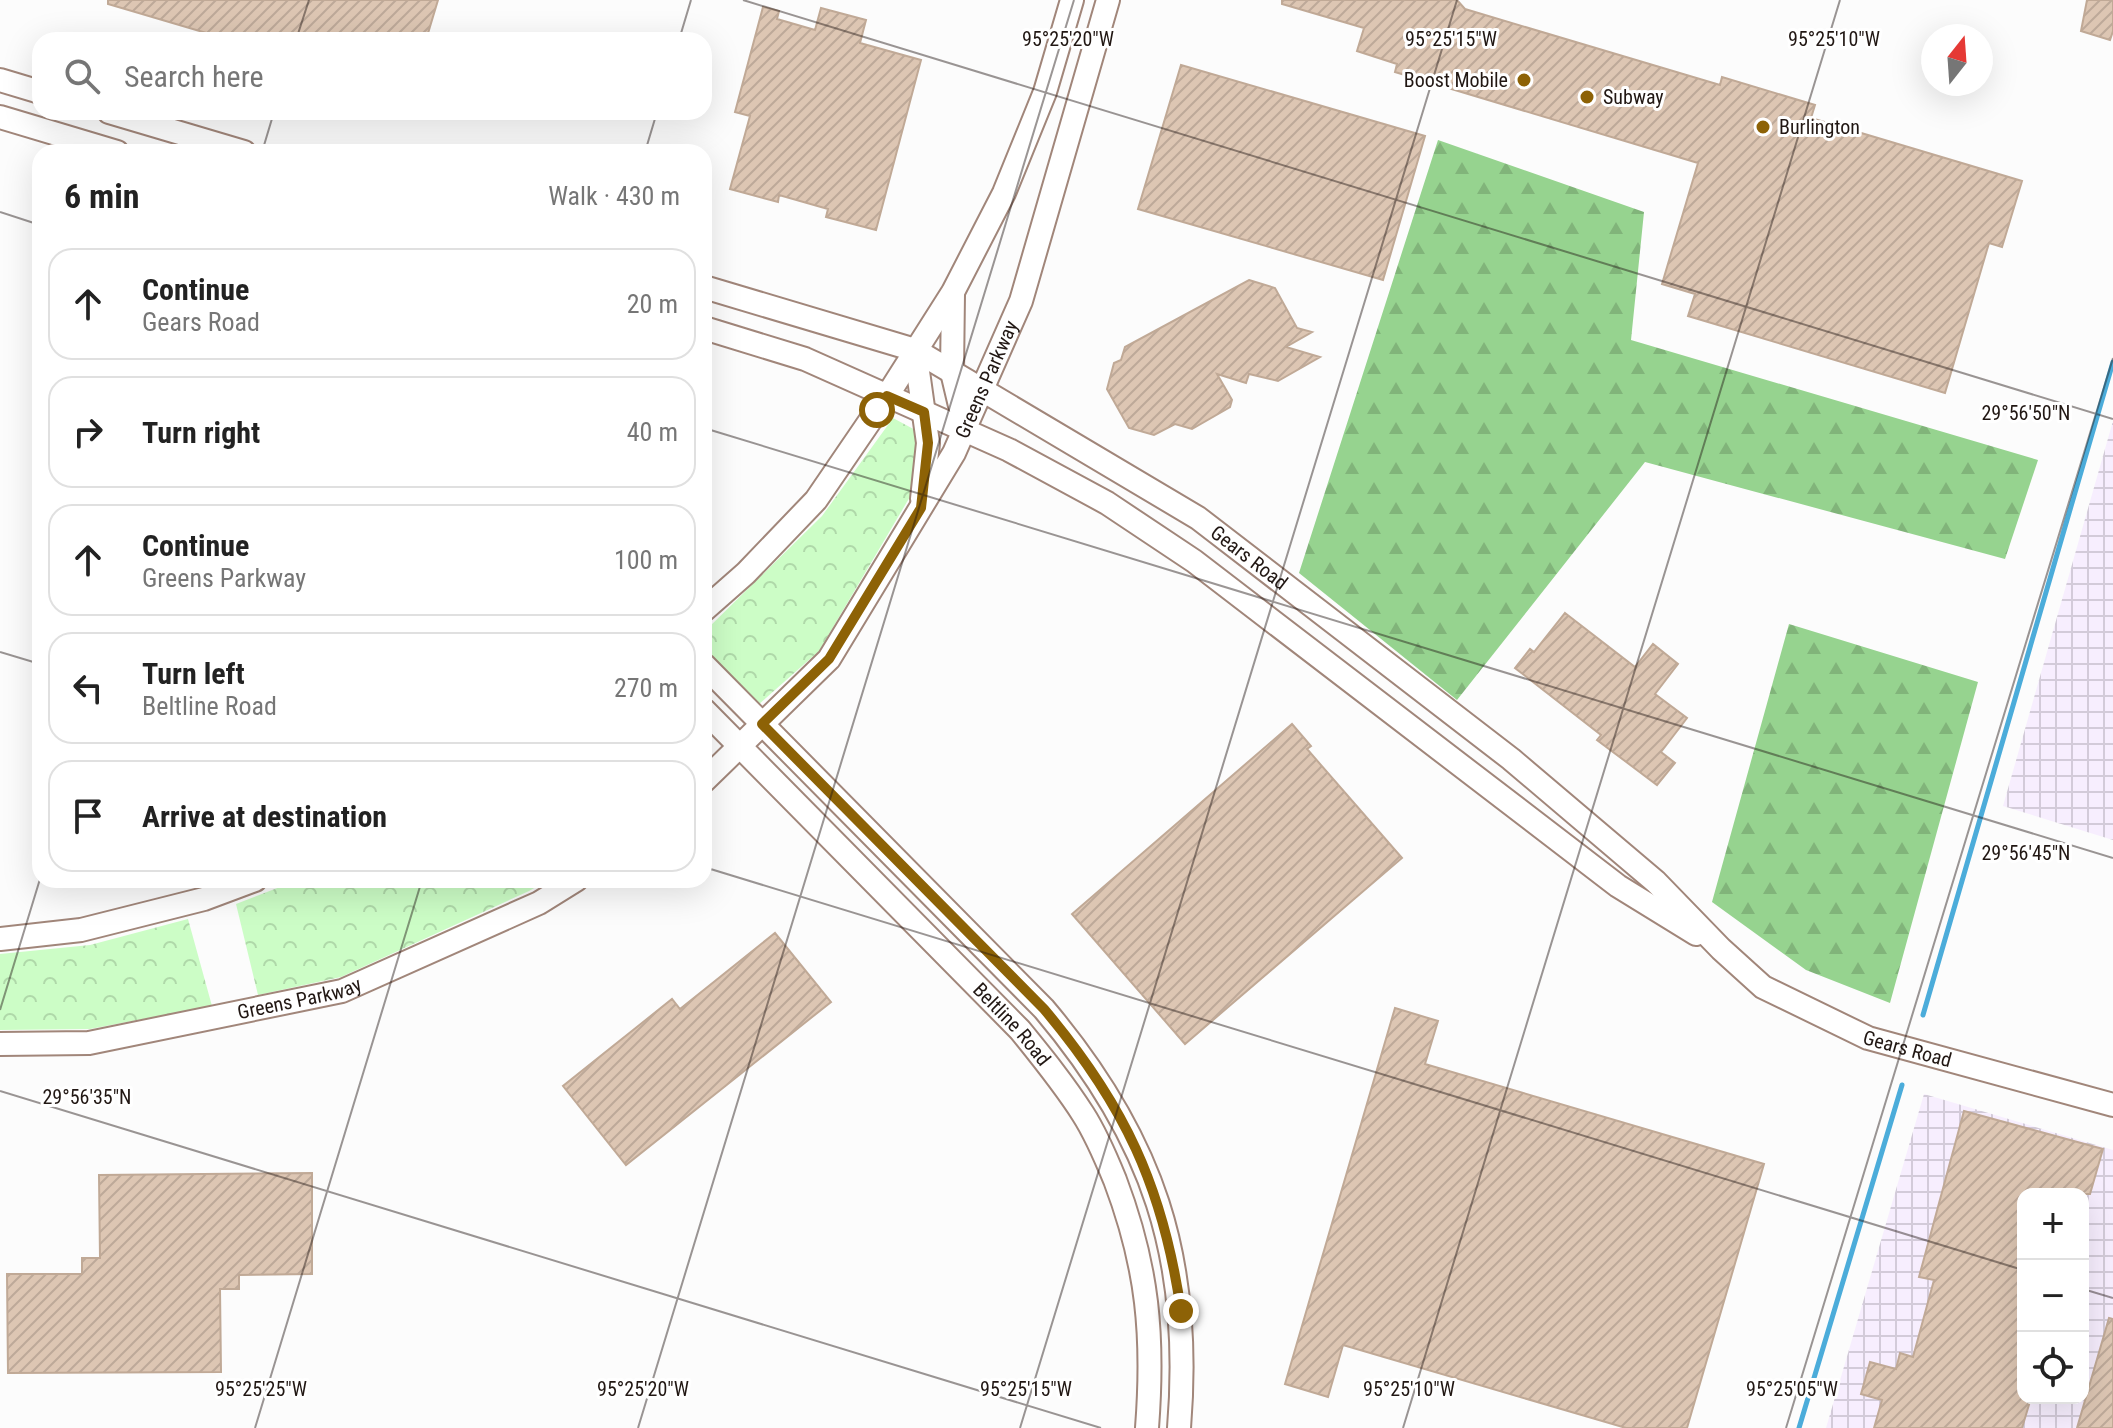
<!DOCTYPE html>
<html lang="en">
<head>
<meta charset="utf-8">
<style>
	:root { --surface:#fff; --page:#f2f2f2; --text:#222; --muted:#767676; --line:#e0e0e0 }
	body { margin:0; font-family:"Roboto Condensed",sans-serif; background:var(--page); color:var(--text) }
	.controls { position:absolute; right:24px; bottom:24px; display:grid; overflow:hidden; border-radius:16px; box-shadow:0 8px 32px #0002 }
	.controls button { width:72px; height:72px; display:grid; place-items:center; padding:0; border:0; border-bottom:2px solid var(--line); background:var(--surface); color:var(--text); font:40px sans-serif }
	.compass { position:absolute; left:1921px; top:24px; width:72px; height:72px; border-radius:50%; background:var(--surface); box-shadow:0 8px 32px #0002; rotate:17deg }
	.stop { position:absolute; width:24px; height:24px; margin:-18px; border:6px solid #8d6206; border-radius:50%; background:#fff }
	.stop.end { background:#8d6206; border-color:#fff; box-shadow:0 2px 8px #0008 }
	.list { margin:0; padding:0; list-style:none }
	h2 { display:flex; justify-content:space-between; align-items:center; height:104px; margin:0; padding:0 32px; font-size:34px }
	h2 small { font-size:26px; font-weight:400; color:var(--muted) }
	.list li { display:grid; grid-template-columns:52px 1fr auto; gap:24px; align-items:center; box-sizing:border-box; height:112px; margin:0 16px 16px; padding:0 16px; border:2px solid var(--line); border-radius:24px }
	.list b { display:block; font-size:30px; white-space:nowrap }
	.list p { margin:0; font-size:26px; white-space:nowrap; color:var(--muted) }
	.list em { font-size:26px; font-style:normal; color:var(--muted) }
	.icon { flex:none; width:44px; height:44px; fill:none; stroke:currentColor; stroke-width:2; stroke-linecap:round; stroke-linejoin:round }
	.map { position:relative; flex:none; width:2113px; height:1428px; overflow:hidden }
	.search { position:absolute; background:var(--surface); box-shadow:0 8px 32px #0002; left:32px; top:32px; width:680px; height:88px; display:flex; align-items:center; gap:20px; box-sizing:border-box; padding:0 28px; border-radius:24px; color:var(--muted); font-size:30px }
	.panel { position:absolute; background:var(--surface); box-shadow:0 8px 32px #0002; left:32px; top:144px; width:680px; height:744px; border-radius:24px }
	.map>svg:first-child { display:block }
	.industrial { fill:url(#industrial-grid); fill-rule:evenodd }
	.forest { fill:url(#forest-firs) }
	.park { fill:url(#park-crowns) }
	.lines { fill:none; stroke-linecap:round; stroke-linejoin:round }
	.stream { stroke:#4bacda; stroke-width:5 }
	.building { fill:url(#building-hatch); stroke:#c0a996; stroke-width:2 }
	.minor-casing { stroke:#a1867a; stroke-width:26 }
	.minor { stroke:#fff; stroke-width:22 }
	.route { stroke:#8d6206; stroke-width:10 }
	.ticks { fill:none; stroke:#211713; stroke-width:2; stroke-opacity:0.45 }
	.poi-dot { fill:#8d6206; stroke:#fff; stroke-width:3 }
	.labels { text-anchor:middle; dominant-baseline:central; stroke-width:6; stroke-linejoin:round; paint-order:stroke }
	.poi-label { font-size:20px; fill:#211713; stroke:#fff; text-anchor:start }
	.street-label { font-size:20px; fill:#211713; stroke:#fff }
	.ticks-label { font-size:20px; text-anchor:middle; fill:#211713; stroke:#fff; stroke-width:6; stroke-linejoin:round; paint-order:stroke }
</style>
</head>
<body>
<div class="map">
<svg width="2113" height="1428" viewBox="0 0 2113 1428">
	<defs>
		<pattern id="industrial-grid" width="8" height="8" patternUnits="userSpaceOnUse" patternTransform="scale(2)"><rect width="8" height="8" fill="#f7eefe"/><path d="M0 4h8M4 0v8" fill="none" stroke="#d3cbd9"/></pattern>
		<pattern id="forest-firs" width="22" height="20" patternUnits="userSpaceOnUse" patternTransform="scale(2)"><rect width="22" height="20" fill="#96d38f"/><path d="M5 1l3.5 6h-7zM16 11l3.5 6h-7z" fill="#81b47a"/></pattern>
		<pattern id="park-crowns" width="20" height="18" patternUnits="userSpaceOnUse" patternTransform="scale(2)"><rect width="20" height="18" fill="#ccfdc6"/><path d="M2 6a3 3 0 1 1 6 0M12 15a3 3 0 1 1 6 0" fill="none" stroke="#afd8a9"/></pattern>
		<pattern id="building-hatch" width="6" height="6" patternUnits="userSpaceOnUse" patternTransform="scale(2)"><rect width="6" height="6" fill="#ddc6b3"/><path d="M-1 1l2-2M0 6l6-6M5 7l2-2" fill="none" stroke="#bda999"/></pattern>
	</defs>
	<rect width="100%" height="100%" fill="#fcfcfc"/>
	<path class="industrial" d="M2113,421v419l-110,-34z
		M1924,1094l189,56v278h-287zM2023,1194h60v204h-60z"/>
	<path class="forest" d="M1438,140l206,72 -13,128 407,120 -33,99 -360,-97 -188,238 -158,-127z
		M1789,624l189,58 -88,321 -84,-33 -94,-68z"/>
	<path class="park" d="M893,418l26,14 -5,58 -95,161 -61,54 -54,-54v-19l118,-116z
		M298,880h250l-19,11 -188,86 -83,18 -22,-91z
		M188,919l24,87 -122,23 -90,1v-76l90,-9z"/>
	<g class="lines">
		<path class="stream" d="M1923,1015l190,-653
			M1799,1428l103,-343"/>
	</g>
	<path class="building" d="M108,0h330l-12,40h-196l-122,-36z
		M1282,0h175l8,9 255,76 2,-8 93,28 -4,13 211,63 -20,66 -13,-4 -44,150 -257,-77 7,-22 -33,-10 36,-121 -303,-91 2,-8 -40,-13 7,-23 -82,-24z
		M2087,0h26v31l-3,9 -29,-9z
		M763,7l16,4 -2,8 38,11 6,-22 45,12 -6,23 61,17 -45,170 -50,-13 2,-8 -49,-14 -1,7 -48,-13 20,-73 -15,-4z
		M1181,65l244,71 -42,144 -245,-71z
		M1249,280l26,8 22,40 15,4 -26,15 34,10 -42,24 -29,-7 -3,9 -29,-9 15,26 -2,7 -38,22 -17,-5 -21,11 -25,-7 -22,-39 7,-26 7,-3 4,-13z
		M1565,613l70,54 18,-23 25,20 -23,30 32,24 -26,34 14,11 -18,22 -60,-45 4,-5 -86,-67 15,-19 4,3z
		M1292,724l19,22 -4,3 95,109 -217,186 -113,-130z
		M775,933l56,69 -205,163 -63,-79 109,-87 8,10z
		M1395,1008l43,13 -13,43 339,100 -77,264h-61l-283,-83 -15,52 -43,-13z
		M1964,1111l139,38 -13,45h-67v204h8l-9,30h-148l8,-28 -21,-6 9,-32 26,7 4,-16 13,4 21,-77 -15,-3z
		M312,1173v101l-73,1v14h-19l1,83 -213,1 -1,-99h75v-16h18l-1,-83z
		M2109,1318l4,1v109h-36z"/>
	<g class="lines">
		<g class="minor-casing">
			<g id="minor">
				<path d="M0,80l40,12"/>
				<path d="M109,112l135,40"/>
				<path d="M0,117l117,35"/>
				<path id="s1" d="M704,287l211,63 283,168 313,241 145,123 65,67 42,38 105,51 245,67"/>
				<path d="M953,294l-1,78 14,59"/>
				<path d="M704,328l101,31 204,91 98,53 87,58 424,325 78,48"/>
				<path d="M915,350l13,93 -6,56"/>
				<path d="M704,610l42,-37 70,-73 71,-104 66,-104 51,-99 41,-101 27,-92"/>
				<path d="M704,665l340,344c109,129 149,249 135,419"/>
				<path id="s2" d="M704,710l316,320c22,27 44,54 63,84 13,20 23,44 32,66 33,87 39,156 32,248"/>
				<path id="s3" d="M704,781l125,-122 125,-206 67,-152 87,-301"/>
				<path d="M0,939l81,-9 123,-31 51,-19"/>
				<path id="s4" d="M0,1044l89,-1 253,-52 197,-88 37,-23"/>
			</g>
		</g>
		<use href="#minor" class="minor"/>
	</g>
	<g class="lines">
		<path class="route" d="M877,410l10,-14 37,16 4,31 -7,65 -92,151 -67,65 282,285c80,95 119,177 137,302"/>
	</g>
	<path class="ticks" d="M743,0l1370,419M296,40l13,-40M679,40l12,-40M262,152l12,-40M645,152l12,-40M0,212l40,13M704,428l1409,430M0,652l40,12M704,867l1319,403M0,1010l40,-131M0,1091l1101,337M2083,1289l30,9M255,1428l167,-548M638,1428l436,-1428M1020,1428l437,-1428M1403,1428l437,-1428M1786,1428l327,-1070"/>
	<g class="poi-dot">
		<circle cx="1524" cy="80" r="8"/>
		<circle cx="1587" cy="97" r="8"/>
		<circle cx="1763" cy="127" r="8"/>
	</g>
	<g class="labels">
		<g class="poi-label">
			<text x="1508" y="80" text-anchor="end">Boost Mobile</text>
			<text x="1603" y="97">Subway</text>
			<text x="1779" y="127">Burlington</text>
		</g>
		<g class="street-label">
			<text stroke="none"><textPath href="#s3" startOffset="496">Greens Parkway</textPath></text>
			<text stroke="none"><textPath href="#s1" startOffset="614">Gears Road</textPath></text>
			<text stroke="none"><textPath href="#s4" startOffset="304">Greens Parkway</textPath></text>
			<text stroke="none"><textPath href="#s2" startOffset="440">Beltline Road</textPath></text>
			<text stroke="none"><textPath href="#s1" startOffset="1442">Gears Road</textPath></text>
		</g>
	</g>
	<g class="ticks-label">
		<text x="1068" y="46">95°25'20"W</text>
		<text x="1451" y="46">95°25'15"W</text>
		<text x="1834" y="46">95°25'10"W</text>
		<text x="2026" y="420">29°56'50"N</text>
		<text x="2026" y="860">29°56'45"N</text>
		<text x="87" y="1104">29°56'35"N</text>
		<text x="261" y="1396">95°25'25"W</text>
		<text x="643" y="1396">95°25'20"W</text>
		<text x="1026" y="1396">95°25'15"W</text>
		<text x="1409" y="1396">95°25'10"W</text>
		<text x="1792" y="1396">95°25'05"W</text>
	</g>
</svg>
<div class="controls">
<button>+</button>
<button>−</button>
<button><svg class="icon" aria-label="locate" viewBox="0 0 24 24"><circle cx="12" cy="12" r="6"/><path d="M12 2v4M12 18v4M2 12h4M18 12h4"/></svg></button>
</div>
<svg class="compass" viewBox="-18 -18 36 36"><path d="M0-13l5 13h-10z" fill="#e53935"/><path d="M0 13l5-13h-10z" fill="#767676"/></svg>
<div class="stop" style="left:877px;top:410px"></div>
<div class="stop end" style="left:1181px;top:1311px"></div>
<div class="search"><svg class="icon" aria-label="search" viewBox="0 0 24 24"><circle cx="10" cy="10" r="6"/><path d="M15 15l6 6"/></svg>Search here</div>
<section class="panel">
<h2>6 min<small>Walk · 430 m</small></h2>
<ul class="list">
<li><svg class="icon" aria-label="ahead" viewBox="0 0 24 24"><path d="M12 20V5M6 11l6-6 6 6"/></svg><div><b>Continue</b><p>Gears Road</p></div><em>20 m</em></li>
<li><svg class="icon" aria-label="right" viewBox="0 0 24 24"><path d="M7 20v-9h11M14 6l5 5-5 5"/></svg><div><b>Turn right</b></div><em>40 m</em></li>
<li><svg class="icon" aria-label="ahead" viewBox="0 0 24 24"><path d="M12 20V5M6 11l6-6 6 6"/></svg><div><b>Continue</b><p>Greens Parkway</p></div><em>100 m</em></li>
<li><svg class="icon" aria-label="left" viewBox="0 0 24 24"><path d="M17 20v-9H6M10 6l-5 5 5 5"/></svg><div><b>Turn left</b><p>Beltline Road</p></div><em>270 m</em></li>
<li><svg class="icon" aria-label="arrive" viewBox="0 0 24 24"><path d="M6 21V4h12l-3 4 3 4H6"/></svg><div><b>Arrive at destination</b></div></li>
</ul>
</section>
</div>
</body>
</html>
